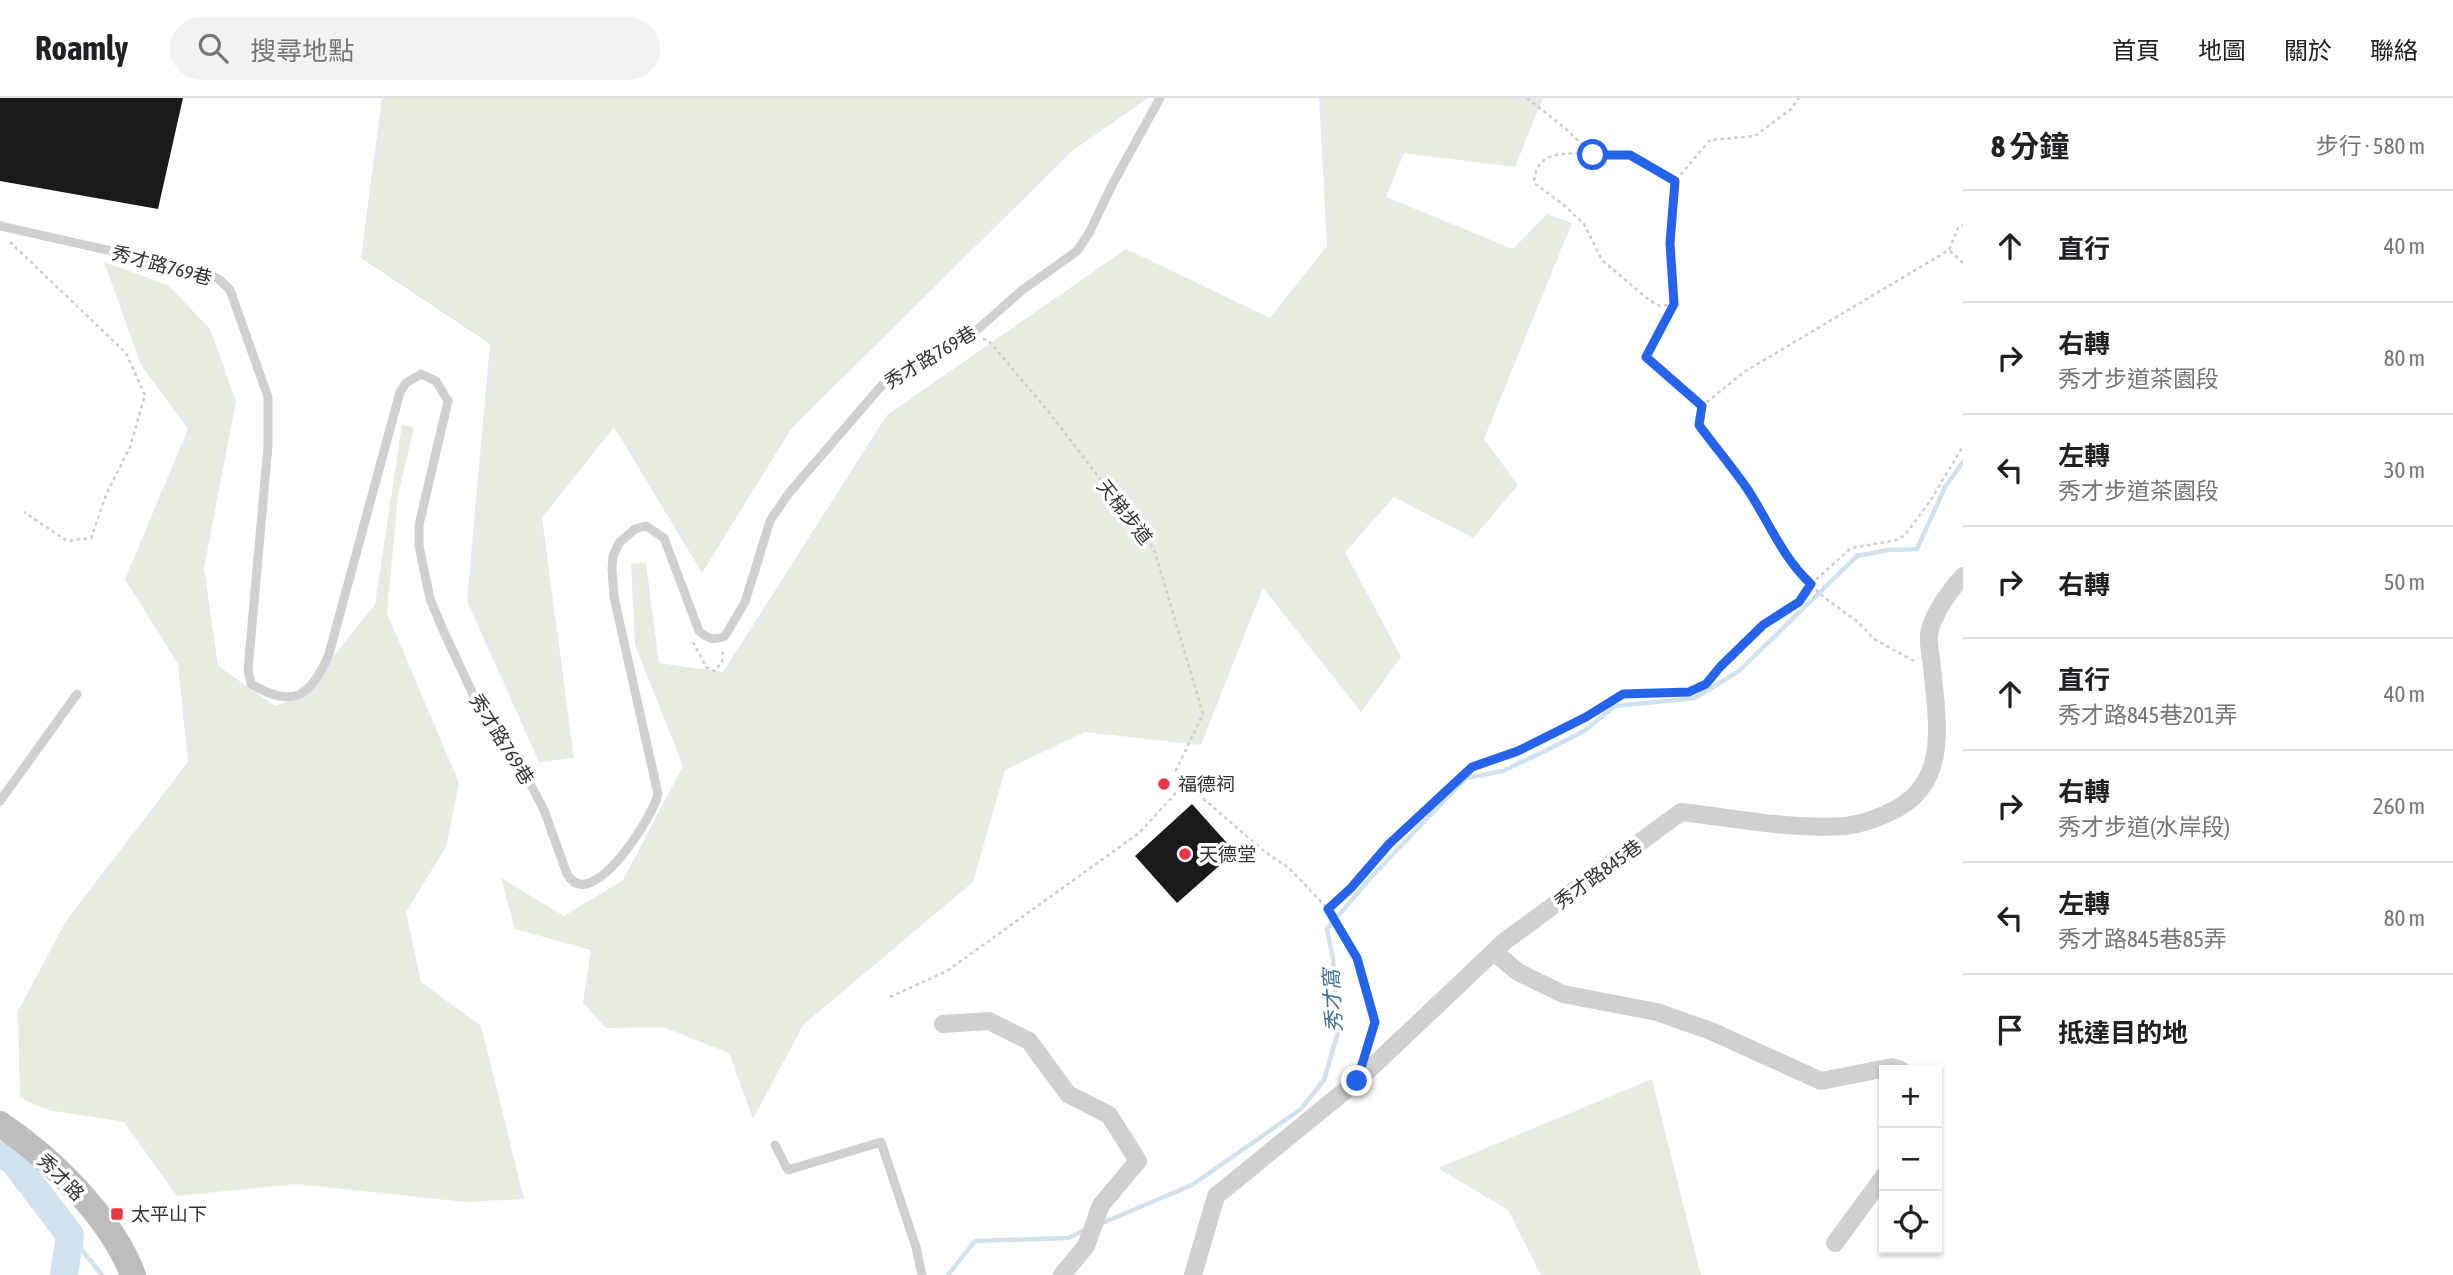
<!DOCTYPE html>
<html lang="zh-TW">
<head>
<meta charset="utf-8">
<style>
	:root { --surface:#fff; --page:#f2f2f2; --text:#202124; --muted:#757577; --line:#e0e0e0 }
	body { margin:0; font-family:"Asap Condensed","Noto Sans TC",sans-serif; background:var(--page); color:var(--text) }
	.controls { position:absolute; right:21px; bottom:21px; display:grid; overflow:hidden; border-radius:0px; box-shadow:0 2px 5px #0004 }
	.controls button { width:63px; height:63px; display:grid; place-items:center; padding:0; border:0; border-bottom:2px solid var(--line); background:var(--surface); color:var(--text); font:35px sans-serif }
	.stop { position:absolute; width:21px; height:21px; margin:-16px; border:5px solid #2563eb; border-radius:50%; background:#fff }
	.stop.end { background:#2563eb; border-color:#fff; box-shadow:0 2px 7px #0008 }
	.list { margin:0; padding:0; list-style:none }
	h2 { display:flex; justify-content:space-between; align-items:center; height:91px; margin:0; padding:0 28px; font-size:30px }
	h2 small { font-size:23px; font-weight:400; color:var(--muted) }
	.list li { display:grid; grid-template-columns:46px 1fr auto; gap:21px; align-items:center; box-sizing:border-box; height:112px; padding:0 28px; border-top:2px solid var(--line) }
	.list b { display:block; font-size:26px; white-space:nowrap }
	.list p { margin:0; font-size:23px; white-space:nowrap; color:var(--muted) }
	.list em { font-size:23px; font-style:normal; color:var(--muted) }
	.icon { flex:none; width:38px; height:38px; fill:none; stroke:currentColor; stroke-width:2; stroke-linecap:round; stroke-linejoin:round }
	.map { position:relative; flex:none; width:1963px; height:1177px; overflow:hidden }
	header { display:flex; align-items:center; gap:42px; box-sizing:border-box; height:98px; padding:0 35px; background:var(--surface); border-bottom:2px solid var(--line) }
	header strong { font-size:33px }
	nav { display:flex; gap:38px; margin-inline-start:auto; font-size:24px }
	.search { width:490px; height:63px; background:var(--page); display:flex; align-items:center; gap:18px; box-sizing:border-box; padding:0 24px; border-radius:38px; color:var(--muted); font-size:26px }
	main { display:flex }
	aside { flex:1; background:var(--surface) }
	.map>svg:first-child { display:block }
	.green { fill:#e6ecdf }
	.lines { fill:none; stroke-linecap:round; stroke-linejoin:round }
	.stream { stroke:#cfe2ee; stroke-width:4.5 }
	.river { stroke:#cfe2ee; stroke-width:28 }
	.building { fill:#1a1a1a }
	.path { stroke:#cdcdcd; stroke-width:2.5; stroke-dasharray:3.5 3.5; stroke-linecap:butt }
	.service { stroke:#d0d0d0; stroke-width:9 }
	.minor { stroke:#d0d0d0; stroke-width:18 }
	.secondary { stroke:#bdbdbd; stroke-width:26 }
	.route { stroke:#2563eb; stroke-width:9 }
	.poi-dot { fill:#e63946; stroke:#fff; stroke-width:2.5 }
	.labels { text-anchor:middle; dominant-baseline:central; stroke-width:7; stroke-linejoin:round; paint-order:stroke }
	.street-label { font-size:19px; fill:#333; stroke:#fff }
	.poi-label { font-size:19px; fill:#333; stroke:#fff; text-anchor:start }
	.water-label { font-size:21px; font-style:italic; fill:#3f7597; stroke:#fff }
</style>
</head>
<body>
<header>
<strong>Roamly</strong>
<div class="search"><svg class="icon" aria-label="search" viewBox="0 0 24 24"><circle cx="10" cy="10" r="6"/><path d="M15 15l6 6"/></svg>搜尋地點</div>
<nav><a>首頁</a><a>地圖</a><a>關於</a><a>聯絡</a></nav>
</header>
<main>
<div class="map">
<svg width="1963" height="1177" viewBox="0 0 1963 1177">
	<rect width="100%" height="100%" fill="#fff"/>
	<path class="green" d="M382,0h766l-76,53 -281,278 -89,144 -88,-146 -72,91 32,240 -35,4 -72,-161 23,-257 -129,-86z
		M1319,0h224l-28,69 -111,-14 -18,44 127,52 34,-35 25,9 -88,216 34,46 -45,53 -79,-41 -49,55 56,105 -40,55 -98,-124 -62,157 -116,-13 -80,38 -32,112 -170,143 -50,94 -24,-66 -66,-26 -57,1 -23,-25 8,-53 -76,-21 -14,-51 63,38 59,-36 60,-114 -48,-121 -4,-82h15l13,100 64,9 164,-257 239,-166 144,69 57,-72z
		M104,164l64,23 42,44 26,72 -32,167 14,98 57,40 27,-10 73,-92 27,-179 12,2 -16,69 -11,117 72,170 -13,64 -40,65 15,70 60,44 43,173 -59,3 -168,-18 -120,12 -53,-74 -76,-12 -28,-12 -2,-87 48,-90 122,-159 -10,-98 -53,-85 63,-150 -47,-64z
		M1652,981l49,196h-160l-33,-65 -70,-42z"/>
	<g class="lines">
		<path class="stream" d="M1100,1126l92,-39 109,-76 23,-29 14,-48 -5,-73 -6,-30 45,-53 94,-98 37,-7 44,-21 37,-19 31,-25 80,-8 44,-27 118,-115 31,-6 29,-1 28,-62 18,-25
			M70,1137l32,40
			M948,1177l27,-34 93,-3 17,-8"/>
		<path class="river" d="M0,1057l12,4 58,76 -6,40"/>
	</g>
	<path class="building" d="M0,0h183l-25,111 -158,-28z
		M1192,706l43,48 -58,51 -42,-47z"/>
	<g class="lines">
		<path class="path" d="M1527,0l39,31 27,26h37l45,26
			M1593,57c-26,-3 -58,-5 -59,28l30,22 20,19 18,36 47,40 11,6 14,-2
			M10,144l116,111 19,42 -15,52 -24,48 -15,43 -24,3 -43,-29
			M1950,153l13,12
			M983,241l5,1 60,71 106,138 49,165 -27,56 9,13 80,69 24,16 39,41 29,49 18,64 -8,27
			M1702,308l-56,-49 28,-53 -4,-61 5,-62 35,-41 45,-4 36,-27 8,-11
			M693,544l13,25 8,4 8,-9 1,-14
			M1914,563l-40,-22 -16,-17 -33,-24 -26,-24 -21,-30 -30,-53 -49,-66 3,-19 42,-34 205,-122 9,-22 5,-3
			M1328,811l23,-21 38,-44 83,-77 47,-16 67,-34 37,-23 66,-2 17,-8 14,-17 43,-42 36,-23 12,-18 40,-36 46,-8 8,-5 26,-35 32,-54
			M890,899l57,-26 192,-138 46,-50"/>
		<path class="service" d="M0,128l205,46 15,8 10,10 38,107v49l-20,224 3,14c42,25 60,13 78,-30l71,-262 6,-9 15,-9 15,7 12,20 -29,124v21l11,53 13,31 34,73 49,73 18,34 23,64c24,42 86,-57 91,-80l-44,-197 -2,-28 1,-13 6,-13 16,-14 11,-3 18,12 35,93c9,8 15,10 26,5l20,-34 25,-81 19,-28 94,-109 87,-48 51,-45 56,-40 12,-18 22,-46 49,-89
			M0,703l77,-107
			M775,1047l13,25 93,-28 35,105 6,28"/>
		<path class="minor" d="M1494,854l24,20 45,22 94,18 54,19 110,50 71,-14 9,3
			M943,926l46,-3 40,20 39,53 41,21 29,46 -37,44 -15,41 -24,29
			M1835,1145l49,-67
			M1193,1177l23,-79 141,-115 148,-140 176,-129c54,6 109,18 164,14 16,-2 31,-7 45,-14 61,-27 47,-91 42,-145 -1,-10 -4,-22 -3,-32 2,-19 22,-46 34,-59"/>
		<path class="secondary" d="M0,1026c51,34 111,93 133,151"/>
	</g>
	<g class="lines">
		<path class="route" d="M1357,983l18,-59 -18,-64 -29,-49 23,-21 38,-44 83,-77 46,-16 68,-34 37,-23 66,-2 17,-8 14,-17 43,-42 36,-23 12,-18c-29,-27 -42,-62 -63,-94 -15,-22 -33,-43 -49,-65l3,-19 -56,-49 28,-53 -4,-61 5,-62 -45,-26h-37"/>
	</g>
	<g class="poi-dot">
		<circle cx="1164" cy="686" r="7"/>
		<circle cx="1185" cy="756" r="7"/>
		<rect x="110" y="1109" width="14" height="14" rx="3.5"/>
	</g>
	<g class="labels">
		<g class="street-label">
			<text transform="translate(162 167) rotate(15)">秀才路769巷</text>
			<text transform="translate(930 259) rotate(-31)">秀才路769巷</text>
			<text transform="translate(1125 414) rotate(52)">天梯步道</text>
			<text transform="translate(502 641) rotate(58)">秀才路769巷</text>
			<text transform="translate(1598 776) rotate(-36)">秀才路845巷</text>
			<text transform="translate(61 1079) rotate(45)">秀才路</text>
		</g>
		<g class="poi-label">
			<text x="1178" y="686">福德祠</text>
			<text x="1199" y="756">天德堂</text>
			<text x="131" y="1116">太平山下</text>
		</g>
		<g class="water-label">
			<text transform="translate(1332 903) rotate(-93)">秀才窩</text>
		</g>
	</g>
</svg>
<div class="controls">
<button>+</button>
<button>−</button>
<button><svg class="icon" aria-label="locate" viewBox="0 0 24 24"><circle cx="12" cy="12" r="6"/><path d="M12 2v4M12 18v4M2 12h4M18 12h4"/></svg></button>
</div>
<div class="stop" style="left:1593px;top:57px"></div>
<div class="stop end" style="left:1357px;top:983px"></div>
</div>
<aside>
<h2>8 分鐘<small>步行 · 580 m</small></h2>
<ul class="list">
<li><svg class="icon" aria-label="ahead" viewBox="0 0 24 24"><path d="M12 20V5M6 11l6-6 6 6"/></svg><div><b>直行</b></div><em>40 m</em></li>
<li><svg class="icon" aria-label="right" viewBox="0 0 24 24"><path d="M7 20v-9h11M14 6l5 5-5 5"/></svg><div><b>右轉</b><p>秀才步道茶園段</p></div><em>80 m</em></li>
<li><svg class="icon" aria-label="left" viewBox="0 0 24 24"><path d="M17 20v-9H6M10 6l-5 5 5 5"/></svg><div><b>左轉</b><p>秀才步道茶園段</p></div><em>30 m</em></li>
<li><svg class="icon" aria-label="right" viewBox="0 0 24 24"><path d="M7 20v-9h11M14 6l5 5-5 5"/></svg><div><b>右轉</b></div><em>50 m</em></li>
<li><svg class="icon" aria-label="ahead" viewBox="0 0 24 24"><path d="M12 20V5M6 11l6-6 6 6"/></svg><div><b>直行</b><p>秀才路845巷201弄</p></div><em>40 m</em></li>
<li><svg class="icon" aria-label="right" viewBox="0 0 24 24"><path d="M7 20v-9h11M14 6l5 5-5 5"/></svg><div><b>右轉</b><p>秀才步道(水岸段)</p></div><em>260 m</em></li>
<li><svg class="icon" aria-label="left" viewBox="0 0 24 24"><path d="M17 20v-9H6M10 6l-5 5 5 5"/></svg><div><b>左轉</b><p>秀才路845巷85弄</p></div><em>80 m</em></li>
<li><svg class="icon" aria-label="arrive" viewBox="0 0 24 24"><path d="M6 21V4h12l-3 4 3 4H6"/></svg><div><b>抵達目的地</b></div></li>
</ul>
</aside>
</main>
</body>
</html>
